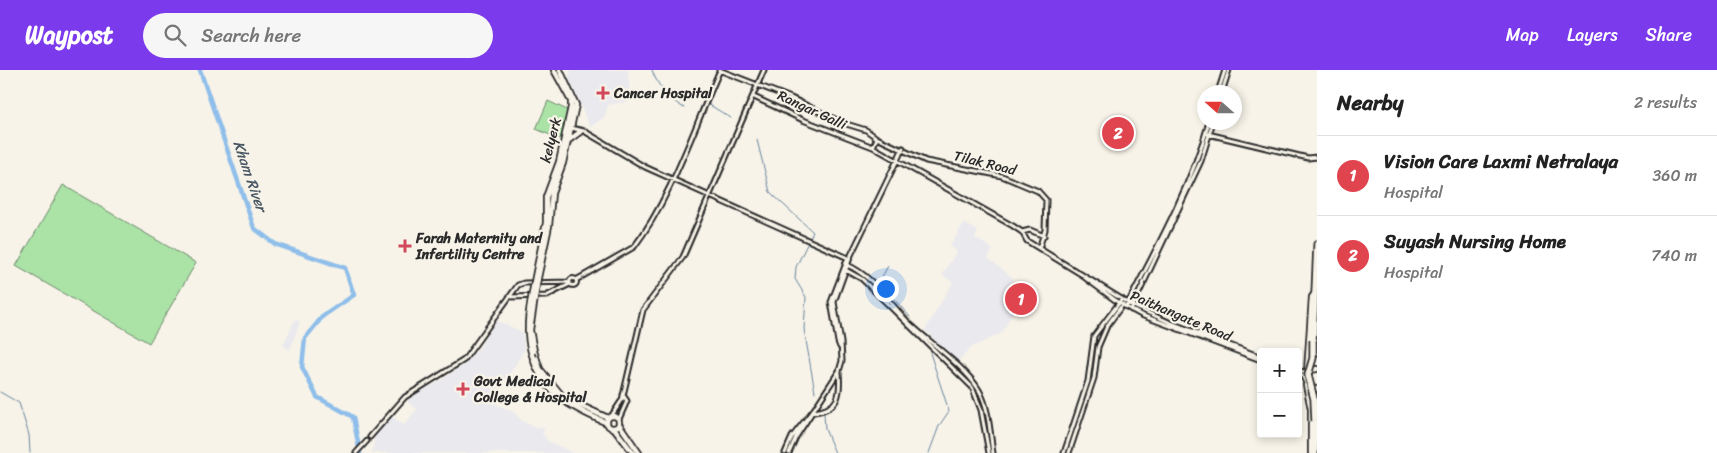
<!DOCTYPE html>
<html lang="en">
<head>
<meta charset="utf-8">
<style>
	:root { --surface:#fff; --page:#f6f6f6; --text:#222; --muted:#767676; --line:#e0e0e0; --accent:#7c3aed }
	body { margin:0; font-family:Sriracha,sans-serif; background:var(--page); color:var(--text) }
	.controls { position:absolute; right:15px; bottom:15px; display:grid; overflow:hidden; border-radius:5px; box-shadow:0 2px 8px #0003 }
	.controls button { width:45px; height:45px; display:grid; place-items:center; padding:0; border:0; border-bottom:1px solid var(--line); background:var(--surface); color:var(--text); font:25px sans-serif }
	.compass { position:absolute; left:1197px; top:15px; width:45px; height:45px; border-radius:50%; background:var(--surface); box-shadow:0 2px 8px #0003; rotate:291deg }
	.you { position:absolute; left:885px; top:218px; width:18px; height:18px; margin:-12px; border:4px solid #fff; border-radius:50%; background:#1a73e8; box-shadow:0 0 0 8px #1a73e833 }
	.badge { display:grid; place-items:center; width:32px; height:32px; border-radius:50%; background:var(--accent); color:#fff; font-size:16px; font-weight:700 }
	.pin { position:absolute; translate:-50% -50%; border:2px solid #fff; box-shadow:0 1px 5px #0006 }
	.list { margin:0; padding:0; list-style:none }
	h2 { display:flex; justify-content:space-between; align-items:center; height:65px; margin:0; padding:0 20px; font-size:21px }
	h2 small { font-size:16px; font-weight:400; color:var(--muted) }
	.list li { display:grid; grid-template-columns:32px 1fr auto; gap:15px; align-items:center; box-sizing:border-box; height:80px; padding:0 20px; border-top:1px solid var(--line) }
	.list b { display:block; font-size:19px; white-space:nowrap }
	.list p { margin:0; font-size:16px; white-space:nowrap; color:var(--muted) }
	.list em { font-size:16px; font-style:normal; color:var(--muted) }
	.icon { flex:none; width:28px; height:28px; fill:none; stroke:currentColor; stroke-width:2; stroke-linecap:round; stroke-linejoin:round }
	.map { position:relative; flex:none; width:1317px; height:383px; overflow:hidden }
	header { display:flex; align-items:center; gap:30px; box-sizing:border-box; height:70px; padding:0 25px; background:var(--accent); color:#fff }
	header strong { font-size:24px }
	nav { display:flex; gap:28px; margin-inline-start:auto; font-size:18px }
	.search { width:350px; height:45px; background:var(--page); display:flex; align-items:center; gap:12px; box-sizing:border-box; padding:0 18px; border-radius:28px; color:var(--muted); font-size:19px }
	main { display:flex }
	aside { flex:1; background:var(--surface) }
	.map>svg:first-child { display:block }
	.built { fill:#eae9ee }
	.green { fill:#abe3a7; stroke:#6b8769 }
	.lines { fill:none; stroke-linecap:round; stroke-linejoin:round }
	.stream { stroke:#67839e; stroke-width:1 }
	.river { stroke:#8fbeea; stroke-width:4.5 }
	.minor-casing { stroke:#2b2b2b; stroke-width:7 }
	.major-casing { stroke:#2b2b2b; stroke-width:8 }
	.highway-casing { stroke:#2b2b2b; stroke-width:9 }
	.minor { stroke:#f7f3e8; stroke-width:3 }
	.major { stroke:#f7f3e8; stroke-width:4.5 }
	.highway { stroke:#f7f3e8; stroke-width:5.5 }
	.major-bridge-casing { stroke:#2b2b2b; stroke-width:8; stroke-linecap:butt }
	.highway-bridge-casing { stroke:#2b2b2b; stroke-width:9; stroke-linecap:butt }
	.major-bridge { stroke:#f7f3e8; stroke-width:4.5 }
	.highway-bridge { stroke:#f7f3e8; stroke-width:5.5 }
	.poi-dot { fill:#d1495b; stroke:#f7f3e8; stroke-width:2 }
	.labels { text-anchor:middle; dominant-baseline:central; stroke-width:4.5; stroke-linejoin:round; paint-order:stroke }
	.poi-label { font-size:14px; font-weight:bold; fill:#2b2b2b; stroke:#f7f3e8; text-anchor:start }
	.street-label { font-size:14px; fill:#2b2b2b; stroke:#f7f3e8 }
	.water-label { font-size:15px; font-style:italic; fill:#495764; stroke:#f7f3e8 }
</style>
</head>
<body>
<header>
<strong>Waypost</strong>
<div class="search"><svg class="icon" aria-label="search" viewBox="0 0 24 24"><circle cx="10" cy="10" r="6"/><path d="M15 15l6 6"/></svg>Search here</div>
<nav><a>Map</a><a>Layers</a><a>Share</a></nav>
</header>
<main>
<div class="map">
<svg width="1317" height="383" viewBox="0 0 1317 383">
	<rect width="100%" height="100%" fill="#f7f3e8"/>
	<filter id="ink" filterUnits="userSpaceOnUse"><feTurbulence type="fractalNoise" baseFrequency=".02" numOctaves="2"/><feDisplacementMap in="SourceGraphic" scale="10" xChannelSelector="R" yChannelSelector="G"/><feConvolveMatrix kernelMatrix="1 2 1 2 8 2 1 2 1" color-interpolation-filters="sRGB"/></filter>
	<g filter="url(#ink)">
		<path class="built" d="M571,0h57l2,31 -22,4 -3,12 -15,10 -22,-50z
			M964,153l14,8 -3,7 18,11 -5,9 26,21 -1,2 8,6 -9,27 -10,19 -30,14 -15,15 -32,-32 28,-48 -11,-7 15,-24 -7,-5z
			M295,250l5,1 -10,29 -7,-5z
			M496,250l26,12 3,17 -29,47 -2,7 21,10 7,8 13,6 10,1 -3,5 6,8 25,12h-201l3,-17 15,-21 14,10 13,-16 -10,-7 4,-7 27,-13 26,-17 15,-17z"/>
		<path class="green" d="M548,31l19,9 -4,25 -3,4 -24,-10z
			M63,115l133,78 -47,80 -133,-77z"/>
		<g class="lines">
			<path class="stream" d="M652,0c5,16 17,29 32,38
				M708,34l23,14
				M757,70l13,52 43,40 -17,35 -1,12 11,18 -2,32 11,63
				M888,196l-9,16 31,35
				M0,322l19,11 10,32 1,18
				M824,343l1,16 10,24
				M929,383l10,-27 10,-15 -19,-58"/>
			<path class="river" d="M200,0l54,158 21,16 70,24 9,27 -31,21 -18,22 -3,29 15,30 36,20 7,36"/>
			<g class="minor-casing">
				<path id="minor" d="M719,0l72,28 52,25 23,7 11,8 49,23 76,15 36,15 8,9 -1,30 -6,18
					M1218,22l7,-22
					M1222,22l7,-22
					M754,27l49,23 70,27 140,79 9,6 5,9 106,65 38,17 90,34
					M571,58l13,3 61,36 203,91
					M1208,64l100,24 9,-1
					M873,77l4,-9
					M1022,162l8,-2 14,6
					M845,194c27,11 43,37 62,57 19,19 58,45 72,69 10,17 11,43 14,63
					M844,199l18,10 110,108 9,23 8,43
					M1084,207l35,26 22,12 120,45
					M569.5 212a3.5 3.5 0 1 1 7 0a3.5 3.5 0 1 1-7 0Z
					M576,210l58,-33c37,-48 61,-122 86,-177
					M509,227l37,-1 24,-12
					M1126,237c31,-59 65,-121 83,-185
					M1131,240l70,-149 12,-39
					M840,277l-2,-5 -7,-40 17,-44
					M1298,300l8,3
					M1298,304l6,3
					M814,342c25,-3 27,-17 25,-40
					M612,345l10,-15 21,-90 40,-53 81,-187
					M619,349l8,-18 -4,-6
					M370,367l35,-40 59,-37 54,-75 6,-2 46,-1
					M356,383l11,-12
					M785,383l7,-16 23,-29
					M789,383l7,-16 43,-66 3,-10 -1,-19 -7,-40 17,-47 52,-107
					M1064,383l24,-72 6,-45 28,-37
					M1069,383l25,-75 4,-31 9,-21 16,-22"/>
			</g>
			<g class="major-casing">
				<path id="major" d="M569,70l11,-8
					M535,207l11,-54v-26l13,-35 12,-55v-6l-17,-31
					M538,208l11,-52 3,-33 11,-30 13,-58 -16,-35
					M534,281l6,18 24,29 44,20
					M533,288c10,36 41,51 74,65
					M1317,299l-8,1 -5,7 5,11 8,1
					M1307,302l5,-75 3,-4
					M1306,315l5,24v44
					M607 352a6 6 0 1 1 12 0a6 6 0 1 1-12 0Z
					M619,354l20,29
					M614,358l19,25"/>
			</g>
			<g class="highway-casing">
				<path id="highway" d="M1313,270l4,-96
					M1317,272v10
					M1315,351v32"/>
			</g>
			<use href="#minor" class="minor"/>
			<use href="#major" class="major"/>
			<use href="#highway" class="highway"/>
			<g class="major-bridge-casing">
				<path id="major-bridge" d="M534,281l-4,-21 8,-52
					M533,288c-10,-27 -3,-53 2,-81"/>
			</g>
			<g class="highway-bridge-casing">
				<path id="highway-bridge" d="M1313,270v18l-5,17 6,24 1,22"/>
			</g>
			<use href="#major-bridge" class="major-bridge"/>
			<use href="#highway-bridge" class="highway-bridge"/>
		</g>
	</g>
	<g class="poi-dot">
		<path d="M600.5 15.5h5v5h5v5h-5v5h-5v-5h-5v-5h5z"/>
		<path d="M402.5 168.5h5v5h5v5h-5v5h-5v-5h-5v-5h5z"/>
		<path d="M460.5 311.5h5v5h5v5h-5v5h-5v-5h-5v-5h5z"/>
	</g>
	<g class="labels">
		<g class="poi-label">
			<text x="614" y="23">Cancer Hospital</text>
			<text x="416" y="168">Farah Maternity and<tspan x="416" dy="16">Infertility Centre</tspan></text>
			<text x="474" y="311">Govt Medical<tspan x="474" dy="16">College &amp; Hospital</tspan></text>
		</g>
		<g class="street-label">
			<text transform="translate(812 40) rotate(25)">Rangar Galli</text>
			<text transform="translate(551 70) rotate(-76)">kelyerk</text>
			<text transform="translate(985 93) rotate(14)">Tilak Road</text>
			<text transform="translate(1181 246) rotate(23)">Paithangate Road</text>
		</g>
		<g class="water-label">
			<text transform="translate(250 106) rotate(71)">Kham River</text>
		</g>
	</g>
</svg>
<div class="controls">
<button>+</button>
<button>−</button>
</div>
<svg class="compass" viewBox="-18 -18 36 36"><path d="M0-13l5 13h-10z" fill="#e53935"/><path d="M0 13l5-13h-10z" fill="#767676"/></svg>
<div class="you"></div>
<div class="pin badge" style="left:1021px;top:229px;background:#e0444e">1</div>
<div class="pin badge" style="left:1118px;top:63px;background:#e0444e">2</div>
</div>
<aside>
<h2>Nearby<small>2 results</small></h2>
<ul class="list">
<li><span class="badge" style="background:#e0444e">1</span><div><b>Vision Care Laxmi Netralaya</b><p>Hospital</p></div><em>360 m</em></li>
<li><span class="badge" style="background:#e0444e">2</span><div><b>Suyash Nursing Home</b><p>Hospital</p></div><em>740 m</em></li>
</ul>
</aside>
</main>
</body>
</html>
